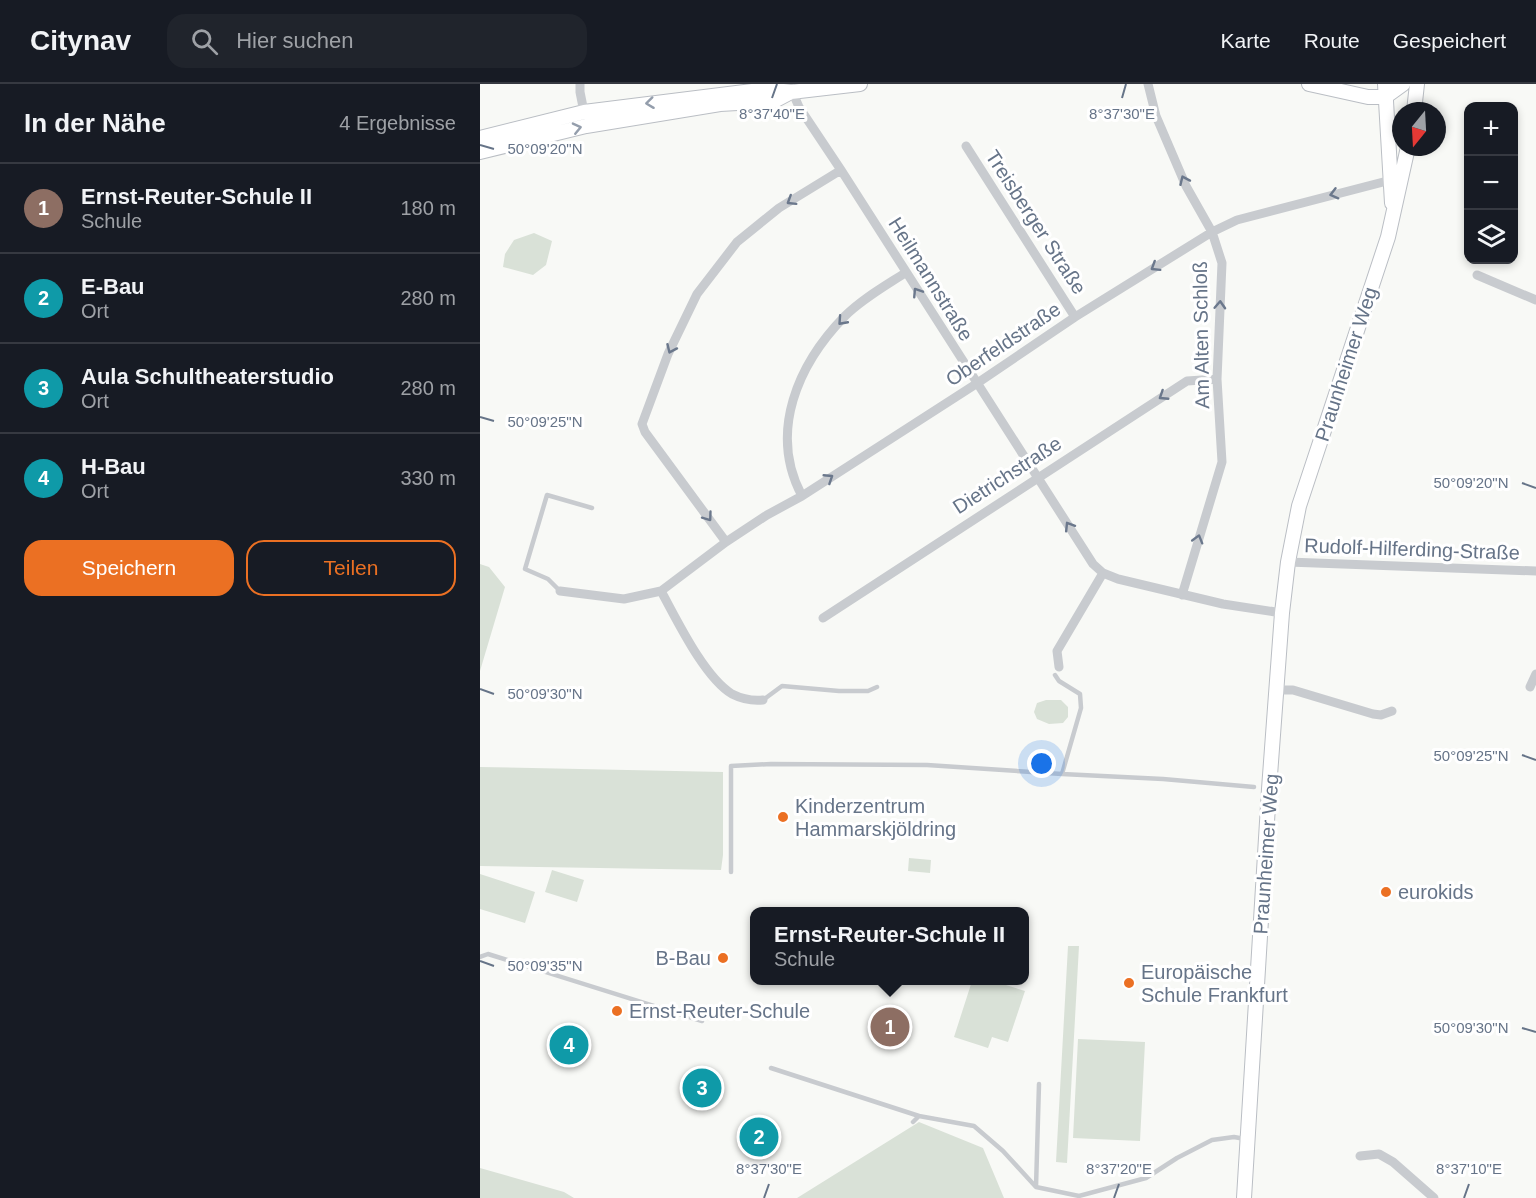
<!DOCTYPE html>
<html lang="de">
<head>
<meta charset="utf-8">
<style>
	:root { --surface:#171b24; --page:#20242c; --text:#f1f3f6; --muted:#9ea1a6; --line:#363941; --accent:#eb7023 }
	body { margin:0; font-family:Arial,sans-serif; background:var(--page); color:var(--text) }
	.controls { position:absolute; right:18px; top:18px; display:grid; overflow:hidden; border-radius:12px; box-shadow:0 3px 9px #0003 }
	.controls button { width:54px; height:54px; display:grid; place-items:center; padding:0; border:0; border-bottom:2px solid var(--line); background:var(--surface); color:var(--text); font:30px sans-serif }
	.compass { position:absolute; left:912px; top:18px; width:54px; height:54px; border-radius:50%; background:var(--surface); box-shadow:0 3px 9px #0003; rotate:198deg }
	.you { position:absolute; left:562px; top:680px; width:21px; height:21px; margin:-15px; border:4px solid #fff; border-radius:50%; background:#1a73e8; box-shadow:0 0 0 9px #1a73e833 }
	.badge { display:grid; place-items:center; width:39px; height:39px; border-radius:50%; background:var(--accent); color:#fff; font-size:20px; font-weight:700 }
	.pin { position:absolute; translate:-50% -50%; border:3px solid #fff; box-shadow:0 2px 6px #0006 }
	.popup { position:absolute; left:270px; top:823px; width:279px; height:78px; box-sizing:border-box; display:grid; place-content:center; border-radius:12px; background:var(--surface); filter:drop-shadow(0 2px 4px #0005); font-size:20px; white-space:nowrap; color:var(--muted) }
	.popup b { font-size:22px; color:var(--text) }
	.popup::after { content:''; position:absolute; left:50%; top:100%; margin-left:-12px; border:12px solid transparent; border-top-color:var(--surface) }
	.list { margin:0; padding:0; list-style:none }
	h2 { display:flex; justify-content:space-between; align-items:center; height:78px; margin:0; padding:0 24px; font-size:26px }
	h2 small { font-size:20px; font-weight:400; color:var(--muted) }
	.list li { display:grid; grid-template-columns:39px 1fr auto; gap:18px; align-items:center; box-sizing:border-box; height:90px; padding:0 24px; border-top:2px solid var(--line) }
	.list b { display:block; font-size:22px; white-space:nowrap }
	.list p { margin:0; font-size:20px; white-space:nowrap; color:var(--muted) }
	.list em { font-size:20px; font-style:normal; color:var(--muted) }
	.actions { display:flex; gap:12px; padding:18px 24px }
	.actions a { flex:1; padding:14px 0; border:2px solid var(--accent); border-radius:18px; text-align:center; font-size:21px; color:var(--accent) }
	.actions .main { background:var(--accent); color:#fff }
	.icon { flex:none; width:33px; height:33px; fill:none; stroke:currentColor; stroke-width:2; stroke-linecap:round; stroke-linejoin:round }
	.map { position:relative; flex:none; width:1056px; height:1114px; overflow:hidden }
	header { display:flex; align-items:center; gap:36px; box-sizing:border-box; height:84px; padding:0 30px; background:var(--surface); border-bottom:2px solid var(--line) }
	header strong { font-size:28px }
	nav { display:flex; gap:33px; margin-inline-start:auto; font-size:21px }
	.search { width:420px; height:54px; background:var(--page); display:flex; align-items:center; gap:15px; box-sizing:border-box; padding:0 21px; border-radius:18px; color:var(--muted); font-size:22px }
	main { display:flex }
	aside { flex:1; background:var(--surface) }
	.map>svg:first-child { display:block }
	.green { fill:#d9e1d7 }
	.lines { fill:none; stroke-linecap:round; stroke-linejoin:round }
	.secondary-casing { stroke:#babec4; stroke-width:16 }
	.lane { stroke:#c8cbcf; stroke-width:4.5 }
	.street { stroke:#c8cbcf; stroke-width:9 }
	.secondary { stroke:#fff; stroke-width:14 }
	.oneway { stroke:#949eac }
	.oneway2 { stroke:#6b788c }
	.ticks { fill:none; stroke:#667488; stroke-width:2 }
	.poi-dot { fill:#eb7023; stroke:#fff; stroke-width:2 }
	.labels { text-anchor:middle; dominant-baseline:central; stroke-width:6; stroke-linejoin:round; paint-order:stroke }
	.street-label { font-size:20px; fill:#667488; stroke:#fff }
	.poi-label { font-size:20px; fill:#667488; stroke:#fff; text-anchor:start }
	.ticks-label { font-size:15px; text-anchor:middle; fill:#667488; stroke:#fff; stroke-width:6; stroke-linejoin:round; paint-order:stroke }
</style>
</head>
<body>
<header>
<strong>Citynav</strong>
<div class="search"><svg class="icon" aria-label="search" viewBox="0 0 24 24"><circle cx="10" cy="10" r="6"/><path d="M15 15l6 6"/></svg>Hier suchen</div>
<nav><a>Karte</a><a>Route</a><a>Gespeichert</a></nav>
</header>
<main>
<aside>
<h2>In der Nähe<small>4 Ergebnisse</small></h2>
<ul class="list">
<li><span class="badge" style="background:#8d6e63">1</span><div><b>Ernst-Reuter-Schule II</b><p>Schule</p></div><em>180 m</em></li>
<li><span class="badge" style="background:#0f9aa8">2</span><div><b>E-Bau</b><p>Ort</p></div><em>280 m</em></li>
<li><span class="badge" style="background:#0f9aa8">3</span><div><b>Aula Schultheaterstudio</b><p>Ort</p></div><em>280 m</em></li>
<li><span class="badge" style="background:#0f9aa8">4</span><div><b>H-Bau</b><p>Ort</p></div><em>330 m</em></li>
</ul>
<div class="actions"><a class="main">Speichern</a><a>Teilen</a></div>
</aside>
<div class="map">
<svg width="1056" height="1114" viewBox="0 0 1056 1114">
	<rect width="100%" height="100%" fill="#f8f9f6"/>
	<path class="green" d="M54,149l18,8 -6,24 -13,10 -30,-8 2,-13 9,-14z
		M0,480l9,3 16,20 -25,84z
		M566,616h15l7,7v10l-5,6 -14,1 -12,-5 -3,-7 3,-9z
		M0,683l243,5v83l-2,15 -241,-4z
		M429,774l22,2 -1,13 -22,-2z
		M72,786l32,10 -7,22 -32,-10z
		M0,790l55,18 -10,31 -45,-14z
		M588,862h11l-12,217 -11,-1z
		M492,897h21l32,10 -17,51 -16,-5 -4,11 -34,-11z
		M598,955l67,3 -5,99 -67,-3z
		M439,1038l64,26 21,50h-207z
		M0,1084l84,24 10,6h-94z"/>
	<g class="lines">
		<g class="secondary-casing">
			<path id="secondary" d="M829,0l59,13h17l18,-13
				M905,0l7,119
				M934,27l3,-27
				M0,54l104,-26 184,-23 23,3
				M0,68l106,-26 134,-22 54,-3 17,-9 69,-8
				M764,1114l25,-409 13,-176 6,-51 11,-56 89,-269 20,-90"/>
		</g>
		<path class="lane" d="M80,507l-12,-12 -23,-10 22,-74 45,13
			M575,591l4,6 21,13 1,14 -19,66
			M283,616l19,-14 57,5h29l9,-4
			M251,788v-106l40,-2 156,1 135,9 101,5 91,8
			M0,873l8,-3 214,67
			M291,984l148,48
			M433,1038l6,-6 55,10 29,25 33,36 43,9 67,-18 31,-20 35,-18 22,-3 11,2
			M556,1103l3,-103"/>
		<path class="street" d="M100,0v8l4,20
			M309,0l10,23 42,63 252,394 10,9 15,6 105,25 59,9
			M668,0l8,32 30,70 26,46 10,31 -5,116 5,83 -40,133
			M486,62l109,171
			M997,191l59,25
			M322,412c-34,-64 -4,-132 43,-180 17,-17 40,-30 60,-43
			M246,458l-81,-110 -3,-8 26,-70 29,-60 40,-52 42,-34 62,-38
			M808,478l248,9
			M80,507l64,8 37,-8 65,-49 41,-27 35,-19 174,-112 99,-67 137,-85 25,-12 154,-40
			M181,507c16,29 43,86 71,103 10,5 21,7 31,6
			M343,534l364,-237 30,-2
			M579,583l-2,-16 46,-78
			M1050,603l6,-13
			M797,606h16l80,24 8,1 11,-4
			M880,1072l19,-2 14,8 41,36"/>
		<use href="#secondary" class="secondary"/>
	</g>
	<defs><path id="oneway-chevron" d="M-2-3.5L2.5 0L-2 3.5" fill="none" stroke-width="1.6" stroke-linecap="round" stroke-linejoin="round" transform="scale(1.5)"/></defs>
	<g class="oneway">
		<use href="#oneway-chevron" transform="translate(170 19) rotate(173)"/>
		<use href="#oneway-chevron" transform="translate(97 44) rotate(-13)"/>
	</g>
	<g class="oneway2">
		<use href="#oneway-chevron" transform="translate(704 96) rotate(-114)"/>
		<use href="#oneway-chevron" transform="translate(854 110) rotate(165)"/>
		<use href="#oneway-chevron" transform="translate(311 117) rotate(148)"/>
		<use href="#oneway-chevron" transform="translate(675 183) rotate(148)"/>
		<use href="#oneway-chevron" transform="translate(437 208) rotate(-123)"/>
		<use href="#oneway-chevron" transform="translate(740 221) rotate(-87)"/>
		<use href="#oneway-chevron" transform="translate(362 237) rotate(132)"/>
		<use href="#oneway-chevron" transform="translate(191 265) rotate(114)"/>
		<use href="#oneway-chevron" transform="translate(683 312) rotate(147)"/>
		<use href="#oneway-chevron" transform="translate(349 394) rotate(-33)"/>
		<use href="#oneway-chevron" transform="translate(228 433) rotate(54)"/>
		<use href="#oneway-chevron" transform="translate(589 442) rotate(-122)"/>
		<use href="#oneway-chevron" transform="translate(718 455) rotate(-74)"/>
	</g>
	<path class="ticks" d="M292,14l5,-14M642,14l4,-14M0,61l14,4M0,333l14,4M1042,399l14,5M0,605l14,5M1042,671l14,5M0,877l14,5M1042,944l14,4M284,1114l5,-14M634,1114l5,-14M984,1114l5,-14"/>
	<g class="poi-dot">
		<circle cx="303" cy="733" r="6"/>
		<circle cx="906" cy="808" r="6"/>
		<circle cx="243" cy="874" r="6"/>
		<circle cx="649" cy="899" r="6"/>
		<circle cx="137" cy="927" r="6"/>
	</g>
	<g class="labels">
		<g class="street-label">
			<text transform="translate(556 138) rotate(57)">Treisberger Straße</text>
			<text transform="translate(451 195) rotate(58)">Heilmannstraße</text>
			<text transform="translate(721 251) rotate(-91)">Am Alten Schloß</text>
			<text transform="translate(523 260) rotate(-34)">Oberfeldstraße</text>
			<text transform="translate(866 280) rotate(-72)">Praunheimer Weg</text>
			<text transform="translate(527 391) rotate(-33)">Dietrichstraße</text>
			<text transform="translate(932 465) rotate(2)">Rudolf-Hilferding-Straße</text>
			<text transform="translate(786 770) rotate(-86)">Praunheimer Weg</text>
		</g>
		<g class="poi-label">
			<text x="315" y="722">Kinderzentrum<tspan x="315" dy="23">Hammarskjöldring</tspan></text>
			<text x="918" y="808">eurokids</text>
			<text x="231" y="874" text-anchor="end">B-Bau</text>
			<text x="661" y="888">Europäische<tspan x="661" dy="23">Schule Frankfurt</tspan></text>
			<text x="149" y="927">Ernst-Reuter-Schule</text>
		</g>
	</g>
	<g class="ticks-label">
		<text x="292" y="35">8°37'40"E</text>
		<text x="642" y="35">8°37'30"E</text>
		<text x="65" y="70">50°09'20"N</text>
		<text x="65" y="343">50°09'25"N</text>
		<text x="991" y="404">50°09'20"N</text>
		<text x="65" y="615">50°09'30"N</text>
		<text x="991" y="677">50°09'25"N</text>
		<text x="65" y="887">50°09'35"N</text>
		<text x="991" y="949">50°09'30"N</text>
		<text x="289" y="1090">8°37'30"E</text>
		<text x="639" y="1090">8°37'20"E</text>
		<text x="989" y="1090">8°37'10"E</text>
	</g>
</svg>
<div class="controls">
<button>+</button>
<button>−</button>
<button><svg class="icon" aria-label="layers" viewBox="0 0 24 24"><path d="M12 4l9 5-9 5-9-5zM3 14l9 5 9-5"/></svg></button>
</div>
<svg class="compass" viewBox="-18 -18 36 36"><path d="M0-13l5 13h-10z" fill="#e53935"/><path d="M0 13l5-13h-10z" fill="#9ea1a6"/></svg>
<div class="you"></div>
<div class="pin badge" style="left:410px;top:943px;background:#8d6e63">1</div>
<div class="popup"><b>Ernst-Reuter-Schule II</b>Schule</div>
<div class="pin badge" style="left:279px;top:1053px;background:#0f9aa8">2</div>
<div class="pin badge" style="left:222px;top:1004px;background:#0f9aa8">3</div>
<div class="pin badge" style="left:89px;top:961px;background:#0f9aa8">4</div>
</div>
</main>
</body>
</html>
